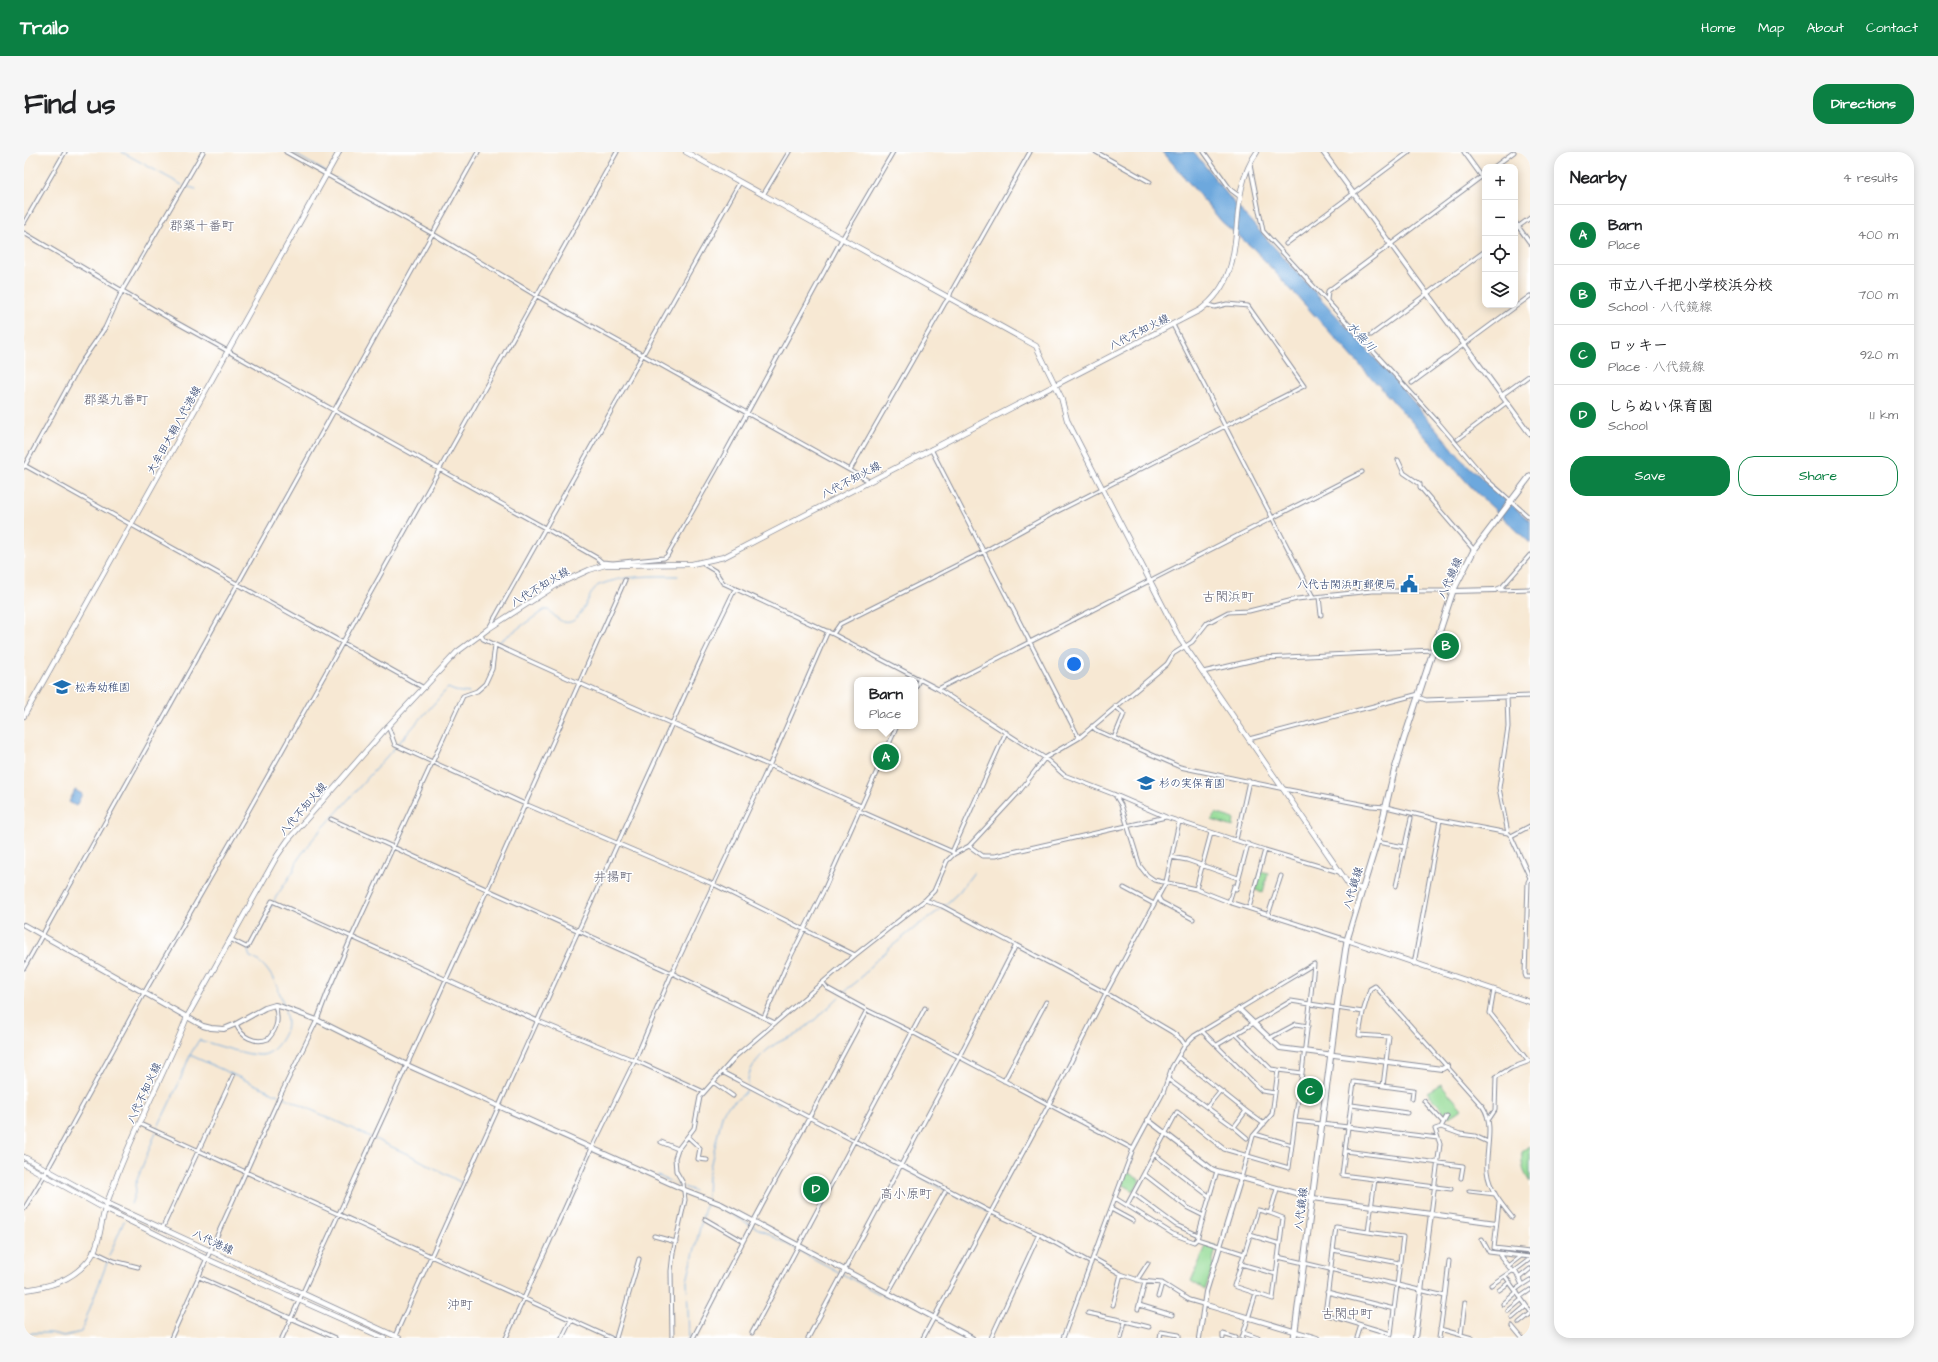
<!DOCTYPE html>
<html lang="en">
<head>
<meta charset="utf-8">
<style>
	:root { --surface:#fff; --page:#f6f6f6; --text:#202124; --muted:#757577; --line:#e0e0e0; --accent:#0b8043 }
	body { margin:0; font-family:"Architects Daughter","Klee One",sans-serif; background:var(--page); color:var(--text) }
	.controls { position:absolute; right:12px; top:12px; display:grid; overflow:hidden; border-radius:8px; box-shadow:0 2px 10px #0003 }
	.controls button { width:36px; height:36px; display:grid; place-items:center; padding:0; border:0; border-bottom:1px solid var(--line); background:var(--surface); color:var(--text); font:20px sans-serif }
	.you { position:absolute; left:1050px; top:512px; width:14px; height:14px; margin:-10px; border:3px solid #fff; border-radius:50%; background:#1a73e8; box-shadow:0 0 0 6px #1a73e833 }
	.badge { display:grid; place-items:center; width:26px; height:26px; border-radius:50%; background:var(--accent); color:#fff; font-size:13px; font-weight:700 }
	.pin { position:absolute; translate:-50% -50%; border:2px solid #fff; box-shadow:0 1px 4px #0006 }
	.popup { position:absolute; left:830px; top:525px; width:64px; height:52px; box-sizing:border-box; display:grid; place-content:center; border-radius:8px; background:var(--surface); filter:drop-shadow(0 1px 3px #0005); font-size:13px; white-space:nowrap; color:var(--muted) }
	.popup b { font-size:15px; color:var(--text) }
	.popup::after { content:''; position:absolute; left:50%; top:100%; margin-left:-8px; border:8px solid transparent; border-top-color:var(--surface) }
	.list { margin:0; padding:0; list-style:none }
	h2 { display:flex; justify-content:space-between; align-items:center; height:52px; margin:0; padding:0 16px; font-size:17px }
	h2 small { font-size:13px; font-weight:400; color:var(--muted) }
	.list li { display:grid; grid-template-columns:26px 1fr auto; gap:12px; align-items:center; box-sizing:border-box; height:60px; padding:0 16px; border-top:1px solid var(--line) }
	.list b { display:block; font-size:15px; white-space:nowrap }
	.list p { margin:0; font-size:13px; white-space:nowrap; color:var(--muted) }
	.list em { font-size:13px; font-style:normal; color:var(--muted) }
	.actions { display:flex; gap:8px; padding:12px 16px }
	.actions a { flex:1; padding:9px 0; border:1px solid var(--accent); border-radius:16px; text-align:center; font-size:14px; color:var(--accent) }
	.actions .main { background:var(--accent); color:#fff }
	.icon { flex:none; width:22px; height:22px; fill:none; stroke:currentColor; stroke-width:2; stroke-linecap:round; stroke-linejoin:round }
	.map { position:relative; flex:none; width:1506px; height:1186px; overflow:hidden; border-radius:16px }
	header { display:flex; align-items:center; gap:24px; box-sizing:border-box; height:56px; padding:0 20px; background:var(--accent); color:#fff }
	header strong { font-size:19px }
	nav { display:flex; gap:22px; margin-inline-start:auto; font-size:14px }
	.intro { display:flex; align-items:center; justify-content:space-between; box-sizing:border-box; height:96px; padding:0 24px }
	h1 { margin:0; font-size:28px }
	.button { padding:10px 18px; border-radius:16px; background:var(--accent); color:#fff; font-size:14px; font-weight:700 }
	main { display:flex; gap:24px; padding:0 24px }
	aside { flex:1; background:var(--surface); border-radius:16px; box-shadow:0 2px 10px #0003 }
	.map>svg:first-child { display:block }
	.green { fill:#94db96; stroke:#58857a }
	.water { fill:#6da8dd; stroke:#446c9e }
	.lines { fill:none; stroke-linecap:round; stroke-linejoin:round }
	.stream { stroke:#6da8dd; stroke-width:1 }
	.minor-casing { stroke:#898c98; stroke-width:5 }
	.tertiary-casing { stroke:#898c98; stroke-width:6 }
	.secondary-casing { stroke:#898c98; stroke-width:6 }
	.primary-casing { stroke:#898c98; stroke-width:7 }
	.minor { stroke:#fff; stroke-width:3 }
	.tertiary { stroke:#fff; stroke-width:4 }
	.secondary { stroke:#fff; stroke-width:4.5 }
	.primary { stroke:#fff; stroke-width:5 }
	.labels { text-anchor:middle; dominant-baseline:central; stroke-width:3; stroke-linejoin:round; paint-order:stroke }
	.street-label { font-size:11px; fill:#1b2f5e; stroke:#fff }
	.poi-label { font-size:11px; fill:#1b2f5e; stroke:#fff; text-anchor:start }
	.water-label { font-size:12px; font-style:italic; fill:#38598a; stroke:#fff }
	.quarter-label { font-size:13px; fill:#5e5e6f; stroke:#fff }
</style>
</head>
<body>
<header>
<strong>Trailo</strong>
<nav><a>Home</a><a>Map</a><a>About</a><a>Contact</a></nav>
</header>
<div class="intro"><h1>Find us</h1><a class="button">Directions</a></div>
<main>
<div class="map">
<svg width="1506" height="1186" viewBox="0 0 1506 1186">
	<rect width="100%" height="100%" fill="#fff"/>
	<filter id="ink" filterUnits="userSpaceOnUse"><feTurbulence type="fractalNoise" baseFrequency=".025" numOctaves="2"/><feDisplacementMap in="SourceGraphic" scale="8" xChannelSelector="R" yChannelSelector="G"/><feConvolveMatrix kernelMatrix="1 2 1 2 8 2 1 2 1" color-interpolation-filters="sRGB"/></filter>
	<filter id="wash" filterUnits="userSpaceOnUse"><feTurbulence type="fractalNoise" baseFrequency=".012" numOctaves="4" result="noise"/><feDisplacementMap in="SourceGraphic" scale="16" xChannelSelector="R" yChannelSelector="G"/><feGaussianBlur stdDeviation="0.9" result="paint"/><feColorMatrix in="noise" values="0 0 0 0 0 0 0 0 0 0 0 0 0 0 0 0 0 1.4 0 .05"/><feComposite in="paint" operator="in"/></filter>
	<g filter="url(#wash)">
		<rect width="100%" height="100%" fill="#f7e8d3"/>
		<path class="green" d="M1191,661l19,6 -1,8 -21,-7z
			M1237,719l7,2 -5,19 -8,-2z
			M1417,932l21,25 -13,8 -22,-25z
			M1506,994v36c-7,-10 -9,-18 -8,-30z
			M1102,1019l14,9 -6,11 -12,-7z
			M1183,1092l9,2 -3,15 1,3 -9,26 -14,-9z"/>
		<path class="water" d="M1139,0h31l40,51 167,184 63,75 66,59v22l-56,-53 -220,-241 -32,-27z
			M51,638l7,4 -6,12 -7,-4z"/>
		<g class="lines">
			<path class="stream" d="M98,0l60,33
				M267,0l35,20
				M312,26l17,9
				M161,34l11,3
				M472,492l48,-34h5c30,37 37,-20 50,-25 25,-10 53,-9 79,-9
				M817,842l18,-14 13,-16 19,-17 26,-21 24,-17 18,-17 15,-20
				M260,854c-5,-18 -16,-44 -34,-49l-2,-6 28,-54 18,-27 4,-11 15,-20 134,-150 1,-1 7,3 14,2
				M166,903l88,40
				M724,932c-2,-16 16,-33 29,-41 7,-4 13,-5 20,-9 15,-11 29,-24 42,-37
				M725,937l31,15
				M257,944l133,61 48,26
				M133,977l21,-44 12,-30 9,-15c15,4 49,16 63,15 9,-1 14,-8 19,-15 7,-11 7,-18 4,-29
				M830,990l45,24
				M877,1015l87,45
				M634,1024l23,10
				M660,1035l10,4
				M683,1045l1,-21 15,-64c6,-10 22,-14 25,-25
				M107,1052l5,-14 -1,-5 21,-53
				M85,1104l15,-35
				M0,1186l8,-5h19l13,3 17,-4 27,-72
				M665,1186l-2,-57 19,-78 10,3 171,92"/>
		</g>
	</g>
	<g filter="url(#ink)">
		<g class="lines">
			<g class="minor-casing">
				<path id="minor" d="M262,0l147,82 104,62 332,185
					M1072,0l54,30
					M1180,0l27,38 8,6
					M1440,0l21,29
					M1226,13l13,66 174,190 49,58 44,39
					M1470,15l20,-15
					M739,43l26,-43
					M1491,70l15,21
					M0,71l41,-71
					M1491,77l15,-11
					M0,81l148,87 373,208 52,30 8,7
					M1262,92l123,-92
					M1303,148l1,-9 157,-117
					M1149,173l140,272
					M1347,183l114,-84
					M1388,231l118,-87
					M1478,243l28,-20
					M1434,287l49,-37
					M907,297l148,289
					M1374,308l6,13 16,11v3l54,63
					M0,313l400,223
					M0,315l58,-106 23,-33 17,-37 81,-139
					M826,318l95,-167 4,-5 2,-6 79,-140
					M578,410l11,1 51,-5 3,-2 50,-88 125,-229 51,-87
					M680,411l1,2 10,6 8,12 110,51 105,55 107,69 19,17 49,19 53,23 99,33 74,22
					M1471,438l7,-3 28,-32
					M1475,438l31,-1
					M1295,445l2,18
					M465,476l251,-446
					M809,482l7,-10 143,-72 69,-38 252,-128 -56,-80 -21,-2 -12,3 -7,-2
					M457,483l2,4c125,60 253,110 378,167
					M1179,520l60,-14 170,-8
					M891,537l4,-9
					M914,537l424,-217
					M1483,544l1,31 -9,61 9,45 3,3 19,42
					M1394,545l8,3 27,-1 77,-3
					M364,574l7,19 130,59 190,81 140,70
					M1068,574l4,4 84,37 109,23 82,16 15,1 54,13 68,13
					M1090,586l10,-24 -9,-8
					M1225,587l170,-45
					M1091,643l6,10 19,61 7,9 7,5 42,9 33,13 118,38
					M836,659l93,41
					M307,667l341,154 103,50
					M1487,684l19,-10
					M1212,688l13,-59
					M1353,690l28,5
					M945,694l14,10h12l171,-39
					M928,700l54,-120
					M1147,705l16,3 51,18
					M1506,726l-2,4 -3,92 1,3h4
					M1372,734l15,-68
					M1100,736l30,16
					M1172,737l15,-56
					M1212,737l12,-45
					M1134,745l3,5 32,17
					M901,748l17,6 164,87 66,39 9,7 4,6
					M1205,750l5,-16
					M1225,756l16,-58
					M1244,763l13,-39
					M206,787l16,8 2,-1 24,-45 266,120 105,43 61,28
					M1390,812l26,-144
					M0,816l454,-816
					M799,831l4,5 40,22 45,22 221,117
					M1470,838l-4,23 38,48
					M1339,860l7,-23 5,-3 108,121c12,18 2,44 4,64 2,18 14,33 25,46
					M740,865l23,-53 37,-74 73,-164
					M212,872c5,13 19,20 32,15 10,-11 11,-20 7,-34
					M1178,879l60,60 13,2 3,-23 24,3 8,-69 53,8 -4,23 30,2 -6,49
					M1212,882l35,35 7,1
					M1246,886l26,-14 12,2
					M698,920l269,140 48,22 52,29
					M1278,921l-7,48 53,6 6,-45 59,8 -1,9
					M1145,928l65,47 12,-16 -68,-54
					M980,929l42,-79
					M689,930l20,14
					M1400,949l19,21
					M1328,953l55,8
					M1183,955l13,-16
					M1222,959l18,13
					M1465,967l6,-9 1,-33 15,-9 19,-7
					M116,972l471,214
					M1210,975l13,11
					M1417,975l19,7 15,2 13,6
					M1231,982l37,11
					M664,985l12,11 -2,11 9,1
					M637,990l17,7
					M1321,999l3,-24 90,11
					M1130,1002l55,42
					M1193,1019l-20,68 47,15
					M1120,1022l44,34 16,8
					M1217,1026l12,-42 19,-22 3,-21
					M1427,1037l-109,-14 3,-24 118,15 -2,12
					M1445,1039l26,3
					M1110,1042l42,31 22,10
					M1091,1046l58,36 21,8 3,-3
					M1475,1050l-5,46 36,4
					M1103,1053l50,-93 47,37 65,19 6,-47
					M0,1057l20,-33 99,-181 102,-178 372,-665
					M1087,1057l22,12
					M1246,1061l-12,-3 -24,76 39,13 10,-81 -13,-5 7,-24
					M1407,1062l9,-70 -5,-15 6,-2 6,-11
					M681,1067l38,22
					M138,1077l71,-153
					M1344,1080l-32,-5 -11,87 66,20 12,-97 -35,-5 7,-53
					M1226,1083l30,9
					M630,1084l22,6
					M1458,1087l7,13 41,5
					M1309,1098l66,13
					M69,1099l21,10 24,6
					M1254,1105l167,39 4,-35
					M1069,1106l28,16 20,7 21,2 27,17 14,4
					M1217,1112l35,10
					M1484,1114l13,-10
					M1490,1119l16,-12
					M1481,1124l10,14 7,-5 -6,-13 -4,-1
					M175,1125l136,61
					M1495,1126l11,-9
					M1113,1128l11,-17
					M1467,1133l21,-14 -14,-18
					M1498,1133l8,-5
					M1475,1138l11,-8
					M1491,1138l15,21
					M1303,1140l67,17
					M864,1141l57,-101
					M1134,1145l4,-14
					M1496,1145l10,-7
					M1479,1152l14,-12
					M1089,1153l8,-31
					M1115,1153l33,10
					M1114,1157l7,-27
					M1484,1159l13,-11
					M1064,1161l37,8 -4,17
					M1488,1166l14,-12
					M1101,1169l24,6
					M1495,1171l11,-9
					M1488,1174l10,12
					M1416,1177l32,9
					M728,1181l173,-325
					M1220,1181l14,5
					M1437,1183l4,-33
					M371,1184l308,-681 32,-66
					M147,1186l109,-242 37,-76 11,-29 24,-55 111,-240 14,-5 8,-7 7,-15 3,-24
					M258,1186l205,-448 138,-310
					M482,1186l86,-190 43,-88 37,-87 98,-209 58,-133
					M538,1186l9,-18
					M592,1186l23,-79
					M648,1186l-1,-67 2,-18 12,-53 -2,-17 -7,-12 -1,-13 3,-9 16,-21 6,-31 36,-41 119,-101 70,-55 9,-9 13,-30 7,-7 15,-8 50,-54 26,-34 34,-20 88,-74 6,-10 19,-12 15,-19 21,-11 21,-1 48,-12 36,-4 39,-4h81
					M669,1186l59,-114 115,-214
					M784,1186l151,-281 57,-112
					M899,1186l132,-245 51,-100 60,-111 13,-60
					M967,1186l48,-104
					M1039,1186l70,-189 30,-56 9,-26 13,-22 9,-9 120,-72 -4,40 -19,-3 -74,44
					M1136,1186l1,-6 18,3v3
					M1199,1186v-4l13,4
					M1218,1186l14,-45
					M1333,1186l4,-13
					M1415,1186l6,-42"/>
			</g>
			<g class="tertiary-casing">
				<path id="tertiary" d="M1299,0l207,282
					M1429,439l42,-1
					M0,773l179,101 8,2 13,1 12,-5 29,-16 10,-3 7,2 35,13 90,45 278,125 36,14 251,134
					M1323,788l183,62
					M1215,857l41,39 162,21 5,-3
					M1124,968l64,49 5,2 96,27 118,16 -16,124
					M1407,1062l65,9
					M1179,1152l114,34
					M1175,1186l7,-46 35,-114"/>
			</g>
			<g class="secondary-casing">
				<path id="secondary" d="M662,0l350,194 25,51 6,23 113,219 169,246 13,4
					M0,564l315,-564
					M0,1005l83,46 292,135
					M0,1012l81,45 102,50 177,79
					M0,1138c25,-3 47,-9 64,-29 12,-14 12,-36 17,-52 3,-10 8,-21 11,-31 21,-55 50,-107 71,-161l90,-161 11,-16 100,-114 69,-74 31,-23 70,-45 31,-14 16,-5 87,-1 32,-7 476,-247c56,-41 21,-107 57,-158"/>
			</g>
			<g class="primary-casing">
				<path id="primary" d="M1270,1186l43,-331 10,-67 32,-105 15,-63 10,-33 49,-148 21,-41 56,-74"/>
			</g>
			<use href="#minor" class="minor"/>
			<use href="#tertiary" class="tertiary"/>
			<use href="#secondary" class="secondary"/>
			<use href="#primary" class="primary"/>
		</g>
	</g>
	<defs>
		<g id="civic-bare" transform="scale(1.38)"><path d="M-.6-6.5H3V-4.5H.6V-3L4-1V1h2V6H-6V1h2V-1L-.6-3ZM-1.2 2.5V6h2.4V2.5Z" fill="#1f6fb2" stroke="#fff" stroke-width="2.5" paint-order="stroke"/></g>
		<g id="school-bare" transform="scale(1.38)"><path d="M0-5L7-2L0 1L-7-2ZM-4 1L0 2.5L4 1V4Q0 6-4 4Z" fill="#1f6fb2" stroke="#fff" stroke-width="2.5" paint-order="stroke"/></g>
	</defs>
	<g fill-rule="evenodd">
		<use href="#civic-bare" x="1385" y="432"/>
		<use href="#school-bare" x="38" y="535"/>
		<use href="#school-bare" x="1122" y="631"/>
	</g>
	<g class="labels">
		<g class="street-label">
			<text transform="translate(1115 180) rotate(-27)">八代不知火線</text>
			<text transform="translate(150 278) rotate(-61)">大牟田大鞘八代港線</text>
			<text transform="translate(827 328) rotate(-28)">八代不知火線</text>
			<text transform="translate(1426 426) rotate(-66)">八代鏡線</text>
			<text transform="translate(516 435) rotate(-31)">八代不知火線</text>
			<text transform="translate(279 657) rotate(-49)">八代不知火線</text>
			<text transform="translate(1329 736) rotate(-73)">八代鏡線</text>
			<text transform="translate(120 941) rotate(-65)">八代不知火線</text>
			<text transform="translate(1277 1057) rotate(-83)">八代鏡線</text>
			<text transform="translate(189 1090) rotate(25)">八代港線</text>
		</g>
		<g class="poi-label">
			<text x="1372" y="432" text-anchor="end">八代古閑浜町郵便局</text>
			<text x="51" y="535">松寿幼稚園</text>
			<text x="1135" y="631">杉の実保育園</text>
		</g>
		<g class="water-label">
			<text transform="translate(1337 185) rotate(48)">水無川</text>
		</g>
		<g class="quarter-label">
			<text x="178" y="74">郡築十番町</text>
			<text x="92" y="248">郡築九番町</text>
			<text x="1204" y="445">古閑浜町</text>
			<text x="589" y="725">井揚町</text>
			<text x="882" y="1042">高小原町</text>
			<text x="436" y="1153">沖町</text>
			<text x="1323" y="1162">古閑中町</text>
		</g>
	</g>
</svg>
<div class="controls">
<button>+</button>
<button>−</button>
<button><svg class="icon" aria-label="locate" viewBox="0 0 24 24"><circle cx="12" cy="12" r="6"/><path d="M12 2v4M12 18v4M2 12h4M18 12h4"/></svg></button>
<button><svg class="icon" aria-label="layers" viewBox="0 0 24 24"><path d="M12 4l9 5-9 5-9-5zM3 14l9 5 9-5"/></svg></button>
</div>
<div class="you"></div>
<div class="pin badge" style="left:862px;top:605px">A</div>
<div class="popup"><b>Barn</b>Place</div>
<div class="pin badge" style="left:1422px;top:494px">B</div>
<div class="pin badge" style="left:1286px;top:939px">C</div>
<div class="pin badge" style="left:792px;top:1037px">D</div>
</div>
<aside>
<h2>Nearby<small>4 results</small></h2>
<ul class="list">
<li><span class="badge">A</span><div><b>Barn</b><p>Place</p></div><em>400 m</em></li>
<li><span class="badge">B</span><div><b>市立八千把小学校浜分校</b><p>School · 八代鏡線</p></div><em>700 m</em></li>
<li><span class="badge">C</span><div><b>ロッキー</b><p>Place · 八代鏡線</p></div><em>920 m</em></li>
<li><span class="badge">D</span><div><b>しらぬい保育園</b><p>School</p></div><em>1.1 km</em></li>
</ul>
<div class="actions"><a class="main">Save</a><a>Share</a></div>
</aside>
</main>
</body>
</html>
